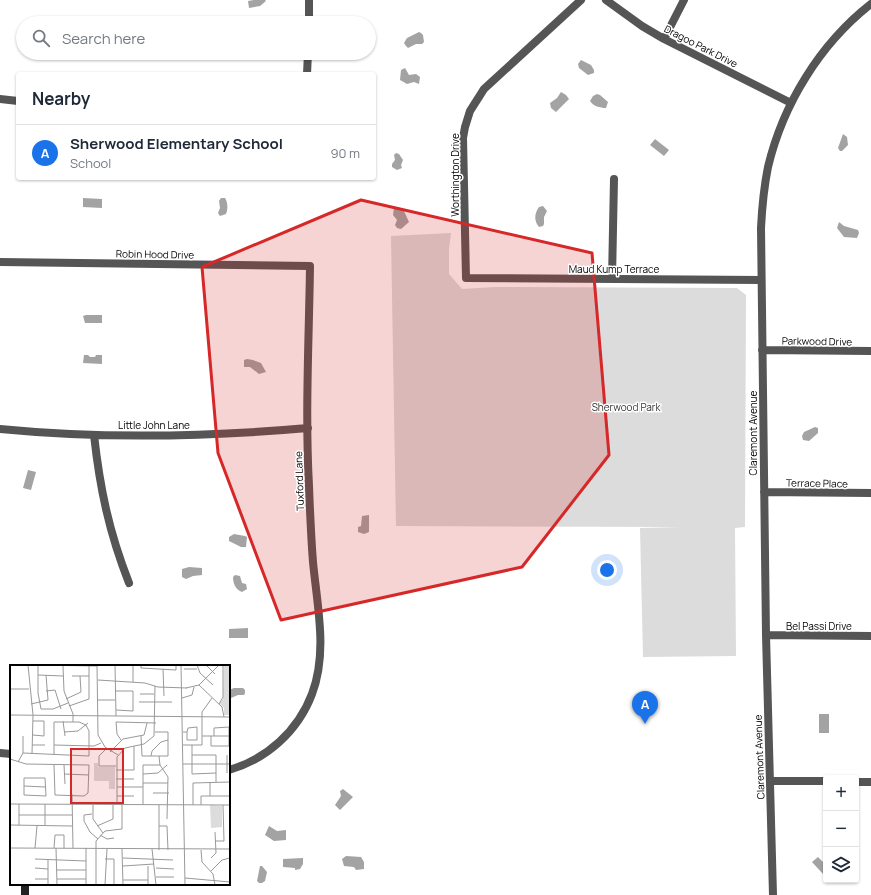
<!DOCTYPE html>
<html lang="en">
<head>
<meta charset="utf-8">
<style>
	:root { --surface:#fff; --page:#f6f6f7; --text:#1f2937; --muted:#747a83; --line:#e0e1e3; --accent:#1a73e8 }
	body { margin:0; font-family:Manrope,sans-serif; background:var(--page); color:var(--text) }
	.controls { position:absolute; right:12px; bottom:12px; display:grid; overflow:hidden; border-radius:4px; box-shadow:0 1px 3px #0004 }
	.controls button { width:36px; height:36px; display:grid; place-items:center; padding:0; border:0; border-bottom:1px solid var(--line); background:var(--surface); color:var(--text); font:20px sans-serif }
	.you { position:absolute; left:607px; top:570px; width:14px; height:14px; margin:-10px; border:3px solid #fff; border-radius:50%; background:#1a73e8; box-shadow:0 0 0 6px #1a73e833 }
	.badge { display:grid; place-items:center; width:26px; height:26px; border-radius:50%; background:var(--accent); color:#fff; font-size:13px; font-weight:700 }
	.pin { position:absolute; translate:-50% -33px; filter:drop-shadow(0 1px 2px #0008) }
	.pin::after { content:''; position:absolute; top:21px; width:14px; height:12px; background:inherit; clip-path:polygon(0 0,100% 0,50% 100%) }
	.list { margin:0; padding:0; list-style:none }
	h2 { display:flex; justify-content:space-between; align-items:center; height:52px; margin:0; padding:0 16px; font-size:17px }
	h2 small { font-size:13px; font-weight:400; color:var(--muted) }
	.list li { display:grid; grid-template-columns:26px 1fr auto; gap:12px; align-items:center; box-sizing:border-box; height:56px; padding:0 16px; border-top:1px solid var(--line) }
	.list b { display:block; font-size:15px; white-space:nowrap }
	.list p { margin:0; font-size:13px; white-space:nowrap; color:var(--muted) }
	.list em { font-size:13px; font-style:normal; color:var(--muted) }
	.icon { flex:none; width:22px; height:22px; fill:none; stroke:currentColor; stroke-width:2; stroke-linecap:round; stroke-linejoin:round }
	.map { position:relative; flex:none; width:871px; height:895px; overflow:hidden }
	.search { position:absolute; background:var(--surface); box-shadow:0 1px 3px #0004; left:16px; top:16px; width:360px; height:44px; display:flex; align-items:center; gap:10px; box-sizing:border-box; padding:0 14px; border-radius:22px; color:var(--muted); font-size:15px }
	.panel { position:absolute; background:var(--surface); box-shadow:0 1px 3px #0004; left:16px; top:72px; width:360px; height:108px; border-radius:4px }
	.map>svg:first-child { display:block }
	.green { fill:#dcdcdc }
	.water { fill:#a3a3a3 }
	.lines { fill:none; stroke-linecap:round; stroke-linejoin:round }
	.street { stroke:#555; stroke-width:8 }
	.secondary { stroke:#222; stroke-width:8 }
	.marked { fill:#d62828; fill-opacity:0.2; stroke:#d62828; stroke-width:3; stroke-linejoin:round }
	.labels { text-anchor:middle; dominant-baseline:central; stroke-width:3; stroke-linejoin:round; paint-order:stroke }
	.street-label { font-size:10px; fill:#000; stroke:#fff }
	.park-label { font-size:10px; fill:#333; stroke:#fff }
	.inset-road { fill:none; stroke:#999; stroke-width:1 }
	.view { fill:#d62828; fill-opacity:0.15; stroke:#d62828; stroke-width:2 }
	.inset-edge { fill:none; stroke:#000; stroke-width:2 }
</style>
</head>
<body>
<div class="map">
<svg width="871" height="895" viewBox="0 0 871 895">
	<rect width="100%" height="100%" fill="#fff"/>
	<path class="green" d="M451,233l-2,16v25l13,15 34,-2 241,1 9,7 -1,232 -10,1 1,128 -93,1 -3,-129 40,-1 -284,-1 -5,-290z"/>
	<path class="water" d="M254,0h11l1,1 -6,5 -11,2 -1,-7z
		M419,32l2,1 2,2 1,7 -2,2h-6l-8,4 -2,-2 -2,-3 3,-5z
		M581,60l10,5 3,5v3l-6,2 -9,-7 -1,-4z
		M405,68l4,7 7,-1 4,3 -1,7 -5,-2 -7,2 -7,-4 1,-10z
		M561,92l5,3 3,4 -13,13 -5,-4 -1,-5 7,-5z
		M597,94l3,1 8,7 -2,6c-6,0 -13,-2 -16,-7l3,-5z
		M843,134l4,3 1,8 -6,6h-2l-2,-3z
		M655,139l14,11 -5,6 -14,-11z
		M396,153l3,1 4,6 -2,5 1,3 -5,2 -5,-3v-3l3,-4 -1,-5z
		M83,198l19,1v9l-19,-1z
		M221,198h4c3,5 3,11 1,16l-6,2 -2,-3 2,-5 -1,-7z
		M543,206l4,5 -3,6v7l-1,2 -4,1c-5,-6 -5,-13 0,-20z
		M397,207l6,2 6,13 -8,7 -4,-1 -2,-3 2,-5 -4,-5 1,-7z
		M839,222l5,4 14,4 1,3 -2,5 -13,-1 -7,-9z
		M86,315h16v8h-17l-2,-7z
		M84,355h4l2,2h5l1,-2h6v9l-19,-1z
		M247,359l6,1 8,3 5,9 -7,2 -9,-7h-6v-7z
		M815,427l3,1v5l-9,8 -6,-1 -1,-4 2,-4z
		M28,470l8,2 -5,18 -8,-2z
		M369,515v17l-5,2 -6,-2v-5l3,-1 1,-10z
		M234,534l11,2 2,1 -1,10h-5l-12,-6v-4z
		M189,567l13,1v7l-9,1 -7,3 -4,-2v-8z
		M235,575l5,1 2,7 4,1 1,5 -5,3c-6,-2 -9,-8 -9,-15z
		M248,628v10h-19v-9z
		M234,688h9l2,2v3l-1,2h-6l-7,3 -2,-1v-7z
		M819,714h10v19h-10z
		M343,789l10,8 -13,13 -5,-5 6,-9 -1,-5z
		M269,826l8,5 9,-1v10l-12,1 -9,-6z
		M346,856l15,1 3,5v7l-8,1 -2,-3 -10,-1 -2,-7z
		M818,857l8,8v6l-3,3 -11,-12z
		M303,858v6l-3,5 -5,1v-2l-12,-1v-8z
		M260,866h2l5,6 -2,9 -3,2h-3l-2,-2z"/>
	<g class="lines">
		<path class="street" d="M581,0l-97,89 -14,22 -5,16 -2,11 3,140 295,2
			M606,0l36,26 22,13 127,64
			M309,23v-23
			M664,39l20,-39
			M307,74l1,-21
			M0,99l18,2
			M0,262l310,4c-1,73 -5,147 -1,220 1,26 2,51 4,76 4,43 15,90 -1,132 -14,37 -45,65 -83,76
			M612,279l2,-100
			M762,350l109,1
			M0,429c102,10 205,8 308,-1
			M94,435c6,54 15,97 35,148
			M764,492l107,1
			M766,635l105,1
			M0,753l11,1
			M770,781h56
			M856,782h15
			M773,895l-7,-260 -5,-407c1,-20 3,-41 7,-61 15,-63 52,-123 103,-163"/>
		<path class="secondary" d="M25,895v-11"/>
	</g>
	<path class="marked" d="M361,200l231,53 17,202 -87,112 -241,53 -63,-167 -16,-186z"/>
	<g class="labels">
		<g class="street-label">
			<text transform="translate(701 46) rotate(27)">Dragoo Park Drive</text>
			<text transform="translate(455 175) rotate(-90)">Worthington Drive</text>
			<text transform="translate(155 254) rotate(1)">Robin Hood Drive</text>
			<text x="614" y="269">Maud Kump Terrace</text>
			<text transform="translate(817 341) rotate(1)">Parkwood Drive</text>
			<text x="154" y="425">Little John Lane</text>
			<text transform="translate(753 433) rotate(-90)">Claremont Avenue</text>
			<text transform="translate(299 481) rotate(-92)">Tuxford Lane</text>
			<text transform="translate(817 483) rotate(1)">Terrace Place</text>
			<text x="819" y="626">Bel Passi Drive</text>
			<text transform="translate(759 757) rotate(-92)">Claremont Avenue</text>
		</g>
		<g class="park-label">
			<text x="626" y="407">Sherwood Park</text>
		</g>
	</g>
	<g transform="translate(10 665)">
		<rect width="220" height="220" fill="#fff"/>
		<path d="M214,0h6v50h-6v-7l-5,-5 4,-4zM84,98h4v4h17v22h-6v-8h-15zM200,140l12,1v21l-11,1z" fill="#dcdcdc"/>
		<path class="inset-road" d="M18,0l5,50 -1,39M22,0l65,1M28,0v28l3,16h12l15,-6M87,0l1,70 7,12 13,8M105,0l1,51M123,0v17M131,0v3l35,2v-5M171,0l4,220M187,0l3,8 13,12M196,0l9,9M53,1l1,25 9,23v8M153,4l1,27M174,4h13M28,10l25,1M62,11h17M88,15l47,3 13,4 29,1M189,20l23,22 2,10M176,23l13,-3 20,-20M0,24h19M36,26l9,-1 6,19M105,26h18v20l-17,-1M130,29h14M172,33l10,-3 2,-8M56,34l15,-7 -1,-16M88,35h17M129,37h33M21,39l17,-4 -2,-25M209,39l4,-7v-32M59,41l20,-7v-33M0,50l220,2M23,56h11v15l-11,-1M53,56l2,15M54,67l14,-1 10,-8M173,67h4v8h10v-13l-9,1 -1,4M131,71l1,20h26v-24h-13M192,71h27M201,71v10h18M204,71v-8l15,-1v19M111,75l-4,-6 -1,-12 40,1M22,80h13M44,80l40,1 7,-3M173,80h19v-33l10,-14M182,80v29l24,-1M96,84l-7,7v10h17M100,87l13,-13 21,-4 3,-12M13,88v-17M44,90v-33h25l7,3M182,90h24v27M217,90v18M141,91l1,-5 9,-9 7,-2M149,91l1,9 8,12 -1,42M0,94l16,5 63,1 -1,28 -4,3 -29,-1 -1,-30M8,97l5,-9 66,3v-25l-3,-6M173,99h47M54,100l1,19M106,105h18v-24M54,109l25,1M133,109l15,-1 9,-8M14,113h21l1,18 -22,-1zM106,114h18M200,117v14M133,118h25M14,121l21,1M107,122h26M143,128h16M62,129l1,54M107,131h17M0,139l220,1M9,139v21M35,139v22M83,140v14l10,14M107,140v-48l8,-9 19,-4 10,-8 1,-50M133,140v-40h17M183,140v-22l37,-1M191,140v-9h29M82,149l-8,1v6l6,11 8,7M9,150h53M0,160l62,1M87,161l16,-7v-14M149,161h8l1,24M90,170l7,4 7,-1M205,176h9l-1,-36M0,183l220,1M25,183l2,-22M44,183l1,-13h9v13M46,183l1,37M76,183v37M112,184l1,36M142,184l4,36M149,185v-45M191,185l1,12 11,12 2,11M113,193l50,2M201,193l5,-5 -1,-21M25,194l51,2M95,194h9v26M38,195v25M113,201l31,-2M138,201v19M25,203l13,1M146,203l18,1M47,205h29M201,206l11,-11 8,-2M146,212h18M175,213l45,4M25,214h13M47,214h29M113,215h25M86,220v-44l9,-10 17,-2v-24M95,220l2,-36"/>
		<path class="view" d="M61,84h52v54h-52z"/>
		<rect width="220" height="220" class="inset-edge"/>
	</g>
</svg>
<div class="controls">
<button>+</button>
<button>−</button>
<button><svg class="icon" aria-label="layers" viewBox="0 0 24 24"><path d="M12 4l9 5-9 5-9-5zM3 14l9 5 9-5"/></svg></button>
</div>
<div class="you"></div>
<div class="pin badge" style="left:645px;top:724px">A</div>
<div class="search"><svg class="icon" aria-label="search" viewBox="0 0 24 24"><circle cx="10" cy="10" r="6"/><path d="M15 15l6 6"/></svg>Search here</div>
<section class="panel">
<h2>Nearby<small></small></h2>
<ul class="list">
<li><span class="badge">A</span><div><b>Sherwood Elementary School</b><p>School</p></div><em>90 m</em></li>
</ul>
</section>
</div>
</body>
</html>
